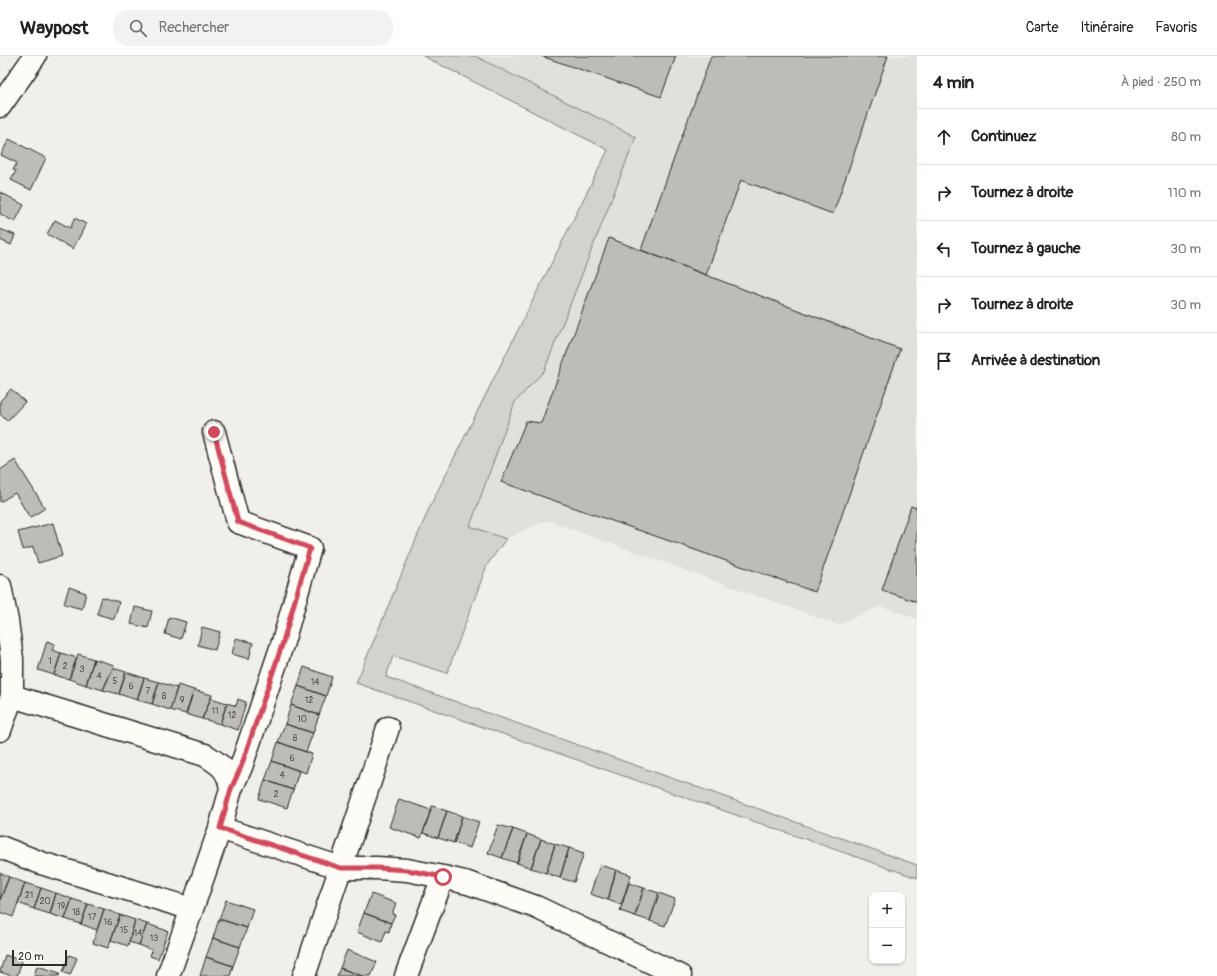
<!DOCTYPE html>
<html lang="fr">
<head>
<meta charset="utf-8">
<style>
	:root { --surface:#fff; --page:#f2f2f2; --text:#222; --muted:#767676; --line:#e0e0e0 }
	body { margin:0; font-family:Pangolin,sans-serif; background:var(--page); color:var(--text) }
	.controls { position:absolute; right:12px; bottom:12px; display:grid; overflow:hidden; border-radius:8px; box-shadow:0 1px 3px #0004 }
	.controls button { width:36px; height:36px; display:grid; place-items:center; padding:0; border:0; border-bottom:1px solid var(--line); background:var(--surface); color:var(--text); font:20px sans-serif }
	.scale { position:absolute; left:12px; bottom:10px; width:55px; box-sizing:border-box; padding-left:4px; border:2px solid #2b2b2b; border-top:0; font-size:11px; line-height:14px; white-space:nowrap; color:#2b2b2b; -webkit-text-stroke:3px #fdfcf7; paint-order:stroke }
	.stop { position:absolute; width:12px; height:12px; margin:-9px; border:3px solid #d1495b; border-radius:50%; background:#fff }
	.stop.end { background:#d1495b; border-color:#fff; box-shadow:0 1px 4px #0008 }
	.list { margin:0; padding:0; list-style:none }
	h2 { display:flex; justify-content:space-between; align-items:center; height:52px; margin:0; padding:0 16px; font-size:17px }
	h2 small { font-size:13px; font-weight:400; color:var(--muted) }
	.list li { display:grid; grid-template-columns:26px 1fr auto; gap:12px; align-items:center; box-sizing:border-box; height:56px; padding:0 16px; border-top:1px solid var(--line) }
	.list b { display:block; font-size:15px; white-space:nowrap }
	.list em { font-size:13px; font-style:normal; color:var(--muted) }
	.icon { flex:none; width:22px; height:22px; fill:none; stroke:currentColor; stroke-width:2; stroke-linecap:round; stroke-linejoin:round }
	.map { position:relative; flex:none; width:917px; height:920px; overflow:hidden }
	header { display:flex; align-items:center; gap:24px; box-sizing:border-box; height:56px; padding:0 20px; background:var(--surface); border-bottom:1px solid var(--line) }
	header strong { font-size:19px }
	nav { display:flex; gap:22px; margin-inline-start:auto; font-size:14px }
	.search { width:280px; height:36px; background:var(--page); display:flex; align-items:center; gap:10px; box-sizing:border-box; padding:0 14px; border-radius:16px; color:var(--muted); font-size:15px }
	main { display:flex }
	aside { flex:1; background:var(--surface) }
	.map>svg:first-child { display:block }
	.built { fill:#e1e0dc }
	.green { fill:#d3d2cf; stroke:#7f7e7d }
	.building { fill:#bdbcb8; stroke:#2b2b2b }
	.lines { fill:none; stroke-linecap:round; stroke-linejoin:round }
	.minor-casing { stroke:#2b2b2b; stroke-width:25 }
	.minor { stroke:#fdfcf7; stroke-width:22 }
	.route { stroke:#d1495b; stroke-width:5 }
	.labels { text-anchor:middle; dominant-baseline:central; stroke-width:3; stroke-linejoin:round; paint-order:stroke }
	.number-label { font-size:9px; fill:#504f4e }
</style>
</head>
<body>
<header>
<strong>Waypost</strong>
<div class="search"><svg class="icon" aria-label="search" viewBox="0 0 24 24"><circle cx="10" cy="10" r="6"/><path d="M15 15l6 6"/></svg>Rechercher</div>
<nav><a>Carte</a><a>Itinéraire</a><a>Favoris</a></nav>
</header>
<main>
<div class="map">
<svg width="917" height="920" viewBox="0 0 917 920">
	<rect width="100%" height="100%" fill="#f0efeb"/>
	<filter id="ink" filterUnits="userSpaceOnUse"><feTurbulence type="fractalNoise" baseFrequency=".025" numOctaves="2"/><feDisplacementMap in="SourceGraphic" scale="8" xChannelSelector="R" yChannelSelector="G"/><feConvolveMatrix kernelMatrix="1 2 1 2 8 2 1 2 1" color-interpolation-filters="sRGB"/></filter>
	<g filter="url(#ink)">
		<path class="built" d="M475,0h442v563l-37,-13 -42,19 -292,-105 -40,19 -36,-13 45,-124 29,-31 92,-234z"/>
		<path class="green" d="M423,0h52l161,81 -92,234 -29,31 -45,124 36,13 -19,26 -40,108 -54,-17 -7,21 531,188v13l-561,-195 74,-177 178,-356z"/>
		<path class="building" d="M541,0h135l-15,41z
			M711,0h177l-55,158 -92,-34 -35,95 -65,-25z
			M9,83l37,19 -15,32 -20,-10 5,-9 -3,-1 4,-7 -16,-8z
			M0,136l24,13 -9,17 -15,-8z
			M75,162l11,6 -13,25 -26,-15 8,-14 15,8z
			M0,173l15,6 -4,10 -11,-5z
			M609,182l291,111 -85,243 -314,-110 25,-61 15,2z
			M11,333l14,13 -18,19 -7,-7v-13z
			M15,404l30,48 -15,10 -15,-25 -15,9v-32z
			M911,450l6,2v94l-35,-12z
			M53,467l9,33 -24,7 -5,-16 -10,3 -5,-18z
			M69,531l17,6 -4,16 -18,-5z
			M102,541l17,5 -5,17 -17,-5z
			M135,551l17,4 -4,17 -17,-4z
			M169,561l17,5 -5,17 -16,-5z
			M202,571l18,5 -5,18 -17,-5z
			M236,582l17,5 -4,16 -17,-5z
			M47,585l8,3 -3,6 9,3 -7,22 -16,-5z
			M61,597l16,5 -8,21 -15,-4z
			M78,598l16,5 -8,26 -17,-6z
			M94,603l20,6 -11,25 -17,-5z
			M304,611l28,10 -6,19 -28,-10z
			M113,612l13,4 -7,22 -16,-4z
			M126,616l18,6 -7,22 -18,-6z
			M144,622l15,4 -7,22 -15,-4z
			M159,626l18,6 -7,22 -18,-6z
			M178,629l16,5 -8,24 -16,-4z
			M298,630l28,10 -7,19 -28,-10z
			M194,634l18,5 -10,24 -16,-5z
			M211,642l16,5 -7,21 -18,-5z
			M238,643l8,3 -8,28 -18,-6 7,-21 9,3z
			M291,649l28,10 -6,18 -28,-9z
			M285,668l28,9 -7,19 -28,-10z
			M278,686l34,12 -6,19 -34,-12z
			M272,705l27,10 -6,19 -28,-10z
			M265,724l28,10 -6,18 -28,-9z
			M399,743l32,11 -10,28 -32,-11z
			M432,750l15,5 -9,27 -15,-5z
			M447,755l15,5 -8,27 -16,-5z
			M462,760l17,6 -9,26 -16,-5z
			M498,769l15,4 -11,29 -14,-5z
			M513,773l14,5 -10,29 -15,-5z
			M527,778l14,5 -10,29 -14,-5z
			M541,783l14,5 -9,29 -15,-5z
			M555,788l14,4 -9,30 -14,-5z
			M569,792l15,5 -10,29 -14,-4z
			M600,809l16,5 -8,30 -18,-6z
			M616,814l15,5 -10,30 -13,-5z
			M0,817l9,4 -9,23z
			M9,821l16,6 -12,34 -13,-5v-12z
			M25,827l16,5 -7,21 -16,-6z
			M629,827l15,5 -9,28 -15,-5z
			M41,832l15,5 -6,21 -16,-5z
			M644,832l15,5 -9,28 -15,-5z
			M56,837l16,6 -7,20 -15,-5z
			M659,837l16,6 -10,27 -15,-5z
			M371,838l25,9 -4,11 3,1 -4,8 -27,-10z
			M72,843l16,5 -7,20 -16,-5z
			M226,844l27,9 -6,19 -28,-9z
			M88,848l16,5 -7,21 -16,-6z
			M104,853l16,6 -12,33 -15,-5z
			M364,857l27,10 -2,9 -3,-1 -4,11 -25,-10z
			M120,859l15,5 -7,26 -17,-6z
			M219,863l28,9 -7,19 -27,-9z
			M135,864l12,4 -8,21 -10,-3z
			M147,868l21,7 -10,28 -8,-3 2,-6 -13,-5z
			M213,882l27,9 -7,19 -27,-9z
			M347,894l30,12 -6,14h-9l-22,-8z
			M5,899l17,6 -5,15h-5l-12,-4z
			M69,899l8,3 -7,17 -7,-3z
			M206,901l27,9 -3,10h-30z
			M37,910l23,7 -1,3h-25z
			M340,912l22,8h-25z"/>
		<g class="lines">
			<g class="minor-casing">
				<path id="minor" d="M0,50l35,-50
					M0,530l7,35 5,38v37l-12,34
					M12,640l193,59c16,10 23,14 26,34
					M220,772l121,40h36l30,2 36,7 25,6 68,24 144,69
					M0,791l41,16 151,46 28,-81 11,-39 10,-22 42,-125 27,-94 -72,-26 -24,-90
					M168,920l24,-67
					M304,920l84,-248
					M406,920l37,-99"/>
			</g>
			<use href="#minor" class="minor"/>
		</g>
	</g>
	<g class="lines" filter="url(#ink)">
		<path class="route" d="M214,376l24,90 72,26 -27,94 -42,125 -10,22 -11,39 121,40h36l30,2 36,7"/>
	</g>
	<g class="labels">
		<g class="number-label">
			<text x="50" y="605">1</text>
			<text x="65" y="610">2</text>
			<text x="82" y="613">3</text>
			<text x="99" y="620">4</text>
			<text x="115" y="625">5</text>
			<text x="315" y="626">14</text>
			<text x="131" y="630">6</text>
			<text x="148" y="635">7</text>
			<text x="164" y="640">8</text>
			<text x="182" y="644">9</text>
			<text x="309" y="644">12</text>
			<text x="215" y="655">11</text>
			<text x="232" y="659">12</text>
			<text x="302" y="663">10</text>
			<text x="295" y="682">8</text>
			<text x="292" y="702">6</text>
			<text x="282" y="719">4</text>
			<text x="276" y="738">2</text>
			<text x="29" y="839">21</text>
			<text x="45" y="845">20</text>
			<text x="61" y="850">19</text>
			<text x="76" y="856">18</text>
			<text x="92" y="861">17</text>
			<text x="108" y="866">16</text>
			<text x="124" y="874">15</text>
			<text x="138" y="877">14</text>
			<text x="154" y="882">13</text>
		</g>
	</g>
</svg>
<div class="controls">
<button>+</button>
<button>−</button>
</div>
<div class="scale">20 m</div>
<div class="stop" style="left:443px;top:821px"></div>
<div class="stop end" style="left:214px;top:376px"></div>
</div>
<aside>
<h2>4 min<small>À pied · 250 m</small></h2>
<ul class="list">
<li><svg class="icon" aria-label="ahead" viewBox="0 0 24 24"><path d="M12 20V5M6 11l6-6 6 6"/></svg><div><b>Continuez</b></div><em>80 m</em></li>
<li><svg class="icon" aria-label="right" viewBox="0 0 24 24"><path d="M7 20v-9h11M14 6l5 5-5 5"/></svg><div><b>Tournez à droite</b></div><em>110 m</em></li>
<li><svg class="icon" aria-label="left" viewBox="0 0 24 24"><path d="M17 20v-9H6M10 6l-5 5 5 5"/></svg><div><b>Tournez à gauche</b></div><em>30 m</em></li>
<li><svg class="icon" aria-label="right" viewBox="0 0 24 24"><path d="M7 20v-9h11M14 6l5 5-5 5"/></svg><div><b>Tournez à droite</b></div><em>30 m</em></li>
<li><svg class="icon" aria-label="arrive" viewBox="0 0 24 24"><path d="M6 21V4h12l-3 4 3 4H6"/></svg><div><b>Arrivée à destination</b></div></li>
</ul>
</aside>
</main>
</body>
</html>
